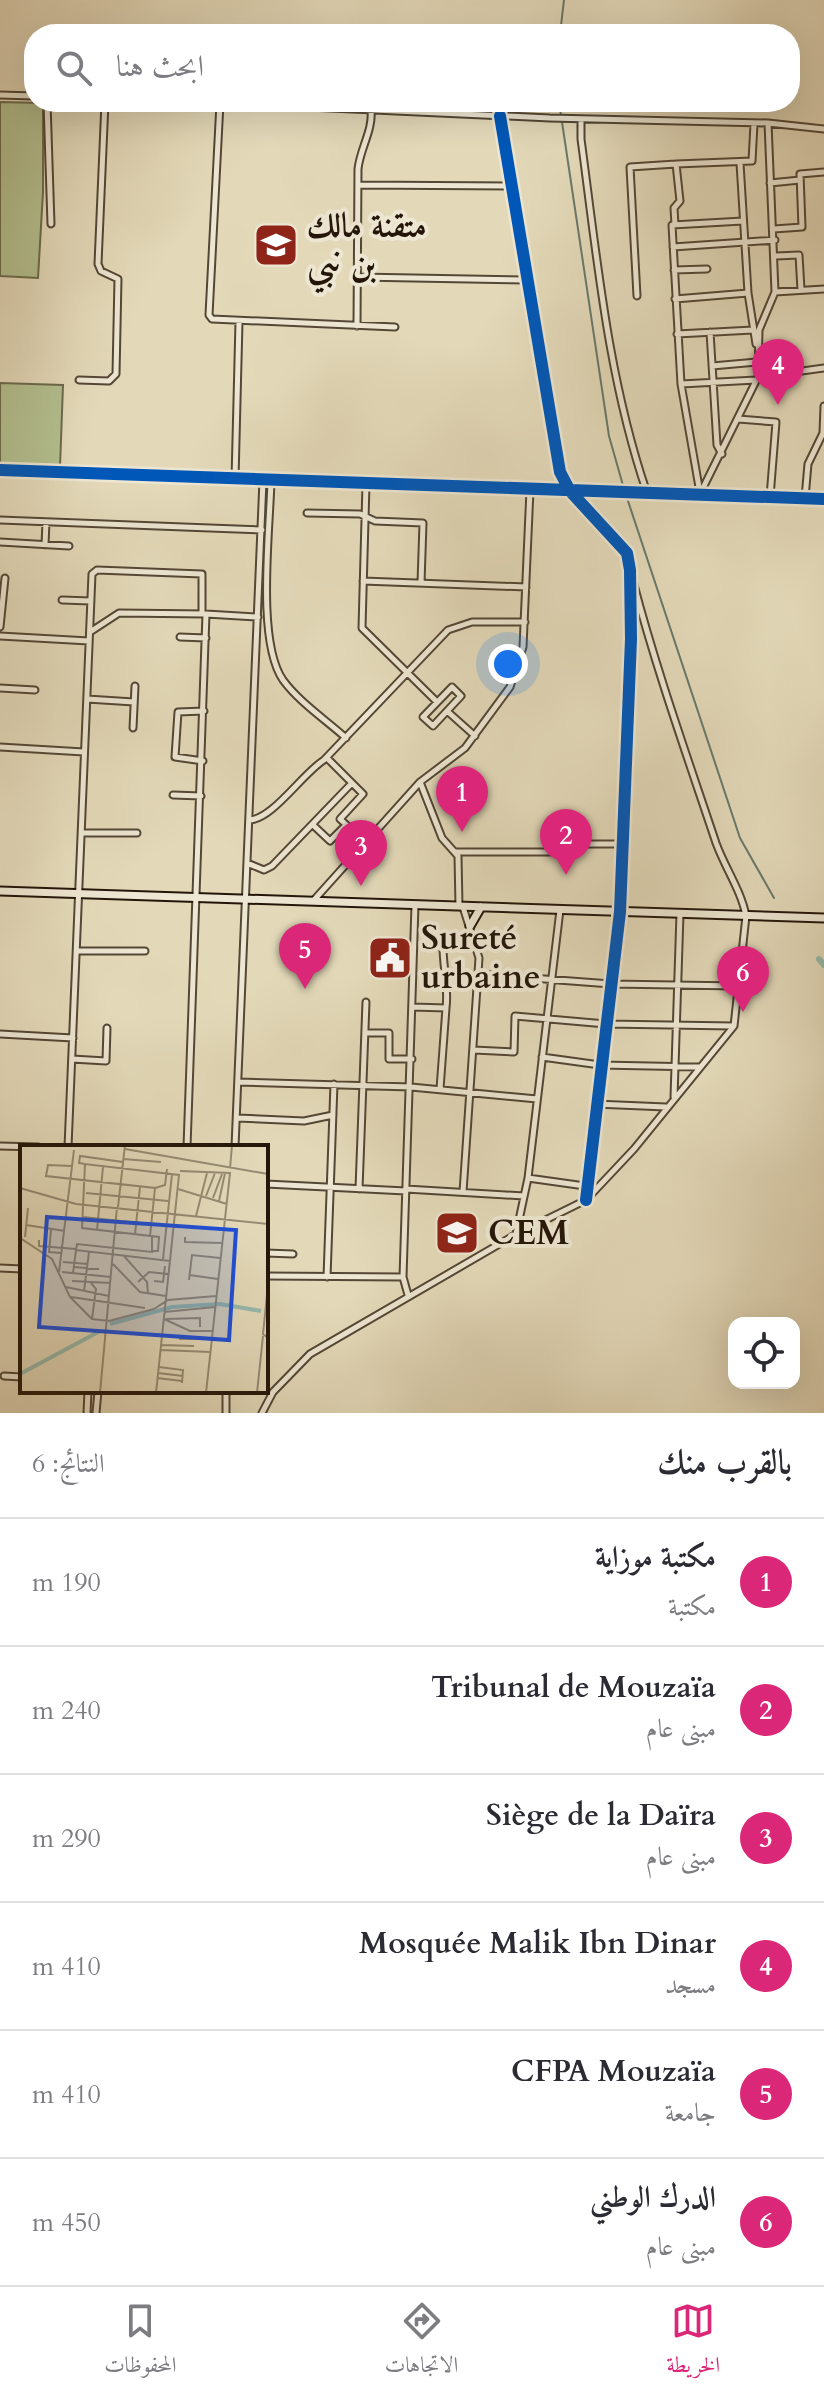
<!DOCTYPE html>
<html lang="ar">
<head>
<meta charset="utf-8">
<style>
	:root { --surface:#fff; --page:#f2f2f3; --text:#2b2b33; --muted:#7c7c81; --line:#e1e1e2; --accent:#db2777 }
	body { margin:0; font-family:Cardo,Amiri,serif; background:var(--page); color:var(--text); direction:rtl }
	.controls { position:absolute; right:24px; bottom:24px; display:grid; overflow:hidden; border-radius:16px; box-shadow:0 8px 32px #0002 }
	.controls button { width:72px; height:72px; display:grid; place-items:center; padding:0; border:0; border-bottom:2px solid var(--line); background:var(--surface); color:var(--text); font:40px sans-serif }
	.you { position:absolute; left:508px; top:664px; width:28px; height:28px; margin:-20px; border:6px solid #fff; border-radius:50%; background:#1a73e8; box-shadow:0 0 0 12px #1a73e833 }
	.badge { display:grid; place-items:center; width:52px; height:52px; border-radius:50%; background:var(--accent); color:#fff; font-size:26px; font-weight:700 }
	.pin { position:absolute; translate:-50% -66px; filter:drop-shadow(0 2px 4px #0008) }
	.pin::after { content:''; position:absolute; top:42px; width:28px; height:24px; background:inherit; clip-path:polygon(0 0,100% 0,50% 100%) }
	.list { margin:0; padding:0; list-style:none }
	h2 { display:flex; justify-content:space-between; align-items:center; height:104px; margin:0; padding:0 32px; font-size:34px }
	h2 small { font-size:26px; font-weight:400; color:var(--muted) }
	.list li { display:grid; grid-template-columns:52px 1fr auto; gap:24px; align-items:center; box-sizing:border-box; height:128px; padding:0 32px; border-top:2px solid var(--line) }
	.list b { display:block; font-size:30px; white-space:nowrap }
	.list p { margin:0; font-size:26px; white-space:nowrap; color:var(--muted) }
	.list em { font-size:26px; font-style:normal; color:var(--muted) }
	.icon { flex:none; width:44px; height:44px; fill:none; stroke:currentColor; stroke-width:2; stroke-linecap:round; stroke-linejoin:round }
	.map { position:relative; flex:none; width:824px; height:1413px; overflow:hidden; direction:ltr }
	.search { position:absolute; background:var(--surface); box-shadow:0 8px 32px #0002; left:24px; right:24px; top:24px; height:88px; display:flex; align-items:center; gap:20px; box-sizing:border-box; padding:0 28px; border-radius:32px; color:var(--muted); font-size:30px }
	.sheet { height:872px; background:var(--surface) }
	nav { display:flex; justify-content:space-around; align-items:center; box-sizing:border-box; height:112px; border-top:2px solid var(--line); background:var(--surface); font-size:22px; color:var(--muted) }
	nav a { display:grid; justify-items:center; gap:4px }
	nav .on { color:var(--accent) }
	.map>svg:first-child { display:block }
	.green { fill:#b3bf8f; stroke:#6b6a4c; stroke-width:2 }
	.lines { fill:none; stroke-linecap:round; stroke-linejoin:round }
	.stream { stroke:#68786b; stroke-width:2 }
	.canal { stroke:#96baac; stroke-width:6 }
	.street-casing { stroke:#534735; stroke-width:9 }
	.secondary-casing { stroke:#231609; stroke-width:11 }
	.street { stroke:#ede6d2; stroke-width:5 }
	.secondary { stroke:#ede6d2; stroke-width:7 }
	.cycleway-casing { stroke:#ede6d2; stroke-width:17 }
	.cycleway { stroke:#0057b8; stroke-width:12 }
	.labels { text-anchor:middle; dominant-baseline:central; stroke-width:8; stroke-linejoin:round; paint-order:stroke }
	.poi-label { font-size:34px; font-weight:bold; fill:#231609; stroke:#ede6d2; text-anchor:start }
	.inset-river { fill:none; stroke:#96baac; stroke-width:4 }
	.inset-road { fill:none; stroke:#968b73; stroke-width:2 }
	.view { fill:#1d4ed8; fill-opacity:0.15; stroke:#1d4ed8; stroke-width:4 }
	.inset-edge { fill:none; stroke:#231609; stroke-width:4 }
</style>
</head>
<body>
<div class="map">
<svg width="824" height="1413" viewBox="0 0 824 1413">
	<rect width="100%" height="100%" fill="#e3d9b9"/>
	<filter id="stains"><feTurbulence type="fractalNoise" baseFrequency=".0025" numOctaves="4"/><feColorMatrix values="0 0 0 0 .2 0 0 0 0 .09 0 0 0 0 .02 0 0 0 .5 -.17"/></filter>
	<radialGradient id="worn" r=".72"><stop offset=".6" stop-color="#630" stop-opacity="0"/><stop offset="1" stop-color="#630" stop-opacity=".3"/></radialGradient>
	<path class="green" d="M0,102l43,1v89l-5,86 -38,-2z
		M0,383l63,2 -3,82 -60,-3z"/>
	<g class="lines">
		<path class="stream" d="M560,34l4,-34
			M559,102l50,334 15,53
			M626,495l114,343 34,60"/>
		<path class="canal" d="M819,959l5,6"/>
		<g class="street-casing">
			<path id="street" d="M0,95l34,1
				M47,102l4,122
				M198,102l352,16 218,5 56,6
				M220,103l-11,212 3,4 183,8
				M500,116l60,356 10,19 57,62 3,17 1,69 -11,273 -34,288
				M581,119v20c16,119 27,240 66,354
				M740,163l8,130 8,51
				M770,183l30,-3
				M358,185l153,1
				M675,225l-1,-17 6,-7 -4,-37 76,-3 2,-37
				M774,229l28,-2 -2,-53 24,-2
				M673,247l102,-7
				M776,256l23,-1 2,35
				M674,270l33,-1
				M358,277l169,3
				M775,292l49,-3
				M637,296l-7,-129 46,-3
				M675,299l73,-6
				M357,326l1,-157c2,-20 15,-39 13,-58
				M710,332l7,113 5,9
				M677,334l76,-4
				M712,366l45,-4
				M758,377l66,-9
				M79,380l30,1 7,-7 2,-95 -17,-8 -3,-7 7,-162
				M681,384l75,-4
				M738,419l38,3 -6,75
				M0,470l824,29
				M235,479l4,-157
				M271,480c-1,49 -15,161 12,200 16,22 43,40 63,58
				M366,484l-4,144 75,74
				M700,493l-19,-109 -9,-159 71,-4
				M700,494l58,-117 1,-47 16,-38 -7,-169
				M805,498l3,-34 15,-31 1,-27
				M307,513l53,1 15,7 48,2 -2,60
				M0,520l262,10
				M0,542l69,4
				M45,545l1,-23
				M363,581l163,6
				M62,600l29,1
				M206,614l52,3
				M0,627l5,-49
				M90,632l29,-19 87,1 -19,533
				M0,636l89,5
				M180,637l26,1
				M452,687l9,9 -28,30 -10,-9z
				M0,688l35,2
				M87,699l47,3
				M447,711l28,25
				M133,728l2,-42
				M0,747l84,5
				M327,758l36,36 -23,25 27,25
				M203,761l-28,-4 3,-45 26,-1
				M420,782l22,56 16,18 1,50
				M173,795l28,1
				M249,820c23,0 53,-46 75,-60l124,-130 24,-8h53
				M313,825l17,16 16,-16
				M82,833h55
				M456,852h94l10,-8h63
				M247,863l17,7 8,-4 80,-83
				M314,900l106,-118 45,-34 45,-61 13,-40 7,-157
				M443,941c-1,24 6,44 3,67
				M77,951h68
				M478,974l133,10 128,2
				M413,1007l33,1 -6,81
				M365,1033h24v26h23
				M0,1034l73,4
				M474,1050l40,2 1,-36 91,8 127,2
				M542,1057l58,8 99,2
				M72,1059l34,2 1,-33
				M238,1082l173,5 126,12
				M674,1097l6,-183
				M595,1104l71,3
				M237,1118l67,3 29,-6
				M0,1146l38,1
				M68,1147l24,-573 5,-4 105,4v40
				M235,1147l28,-667
				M528,1178l57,8
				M266,1184l140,7
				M359,1189l7,-187
				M406,1189l118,7
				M463,1192l16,-234 -16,-51
				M516,1234l12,-56 32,-268
				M266,1253l27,1
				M0,1268l22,1
				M266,1276l137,1 5,18
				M327,1277l7,-193
				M403,1277l12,-372
				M4,1376l18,1
				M87,1413l1,-22
				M96,1413l2,-22
				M226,1413v-22
				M262,1413l11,-21 37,-38 205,-119 71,-35 48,-51 100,-123 12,-110c-5,-26 -21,-48 -30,-73 -29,-87 -60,-174 -83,-262"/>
		</g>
		<g class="secondary-casing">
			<path id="secondary" d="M0,891l824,27
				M470,926l11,-19"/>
		</g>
		<use href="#street" class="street"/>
		<use href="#secondary" class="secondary"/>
		<g class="cycleway-casing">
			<path id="cycleway" d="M500,116l60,356 10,19 57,62 3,17 1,69 -11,273 -34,288
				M0,470l824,29"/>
		</g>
		<use href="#cycleway" class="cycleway"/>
	</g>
	<defs>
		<g id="school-square" transform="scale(2.3)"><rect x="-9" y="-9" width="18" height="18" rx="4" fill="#8f2418" stroke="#ede6d2"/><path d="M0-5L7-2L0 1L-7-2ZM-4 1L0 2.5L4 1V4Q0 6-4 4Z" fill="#fff"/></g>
		<g id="civic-square" transform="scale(2.3)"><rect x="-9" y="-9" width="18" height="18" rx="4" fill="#8f2418" stroke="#ede6d2"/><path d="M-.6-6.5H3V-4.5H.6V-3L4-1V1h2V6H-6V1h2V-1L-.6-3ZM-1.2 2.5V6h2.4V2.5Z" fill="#fff"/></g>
	</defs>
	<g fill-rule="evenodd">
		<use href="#school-square" x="276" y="245"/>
		<use href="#civic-square" x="390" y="958"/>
		<use href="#school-square" x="457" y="1233"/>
	</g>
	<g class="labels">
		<g class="poi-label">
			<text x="307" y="225">متقنة مالك<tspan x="307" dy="39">بن نبي</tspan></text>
			<text x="421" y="938">Sureté<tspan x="421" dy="39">urbaine</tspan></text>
			<text x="488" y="1233">CEM</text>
		</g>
	</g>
	<g transform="translate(20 1145)">
		<rect width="248" height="248" fill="#e3d9b9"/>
		<path class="inset-river" d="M90,179l62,-17 48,-3 41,7M0,229l80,-43"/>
		<path class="inset-road" d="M48,0h33M105,4l143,25M103,14l38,3M65,19l-6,-1 1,-7 43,6M52,21l-24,-1 -2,11 109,12 -5,48M210,24l2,-24M160,26l50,2 -24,220M0,43l56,16 192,20M135,43l10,-3 2,-16M158,44l49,15M66,48l82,8M186,51l9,-23M193,53l9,-24M199,56l6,-28M98,62l7,-62M176,71l11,-43M63,72l76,8M6,80l39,6M31,85l-2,22 12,1M77,85l6,-63M115,89l5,-47M5,92l3,-29M165,92v5l37,1M0,93l32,21 18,38 22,22 17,2 45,-12M19,95v6l37,3M56,105l1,-6 75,8v-15M132,106h6l1,-14 -77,-9 3,-64 94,11 -23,218M104,111l23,26 1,12M143,114l9,-85M43,117l25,2M93,119l27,28 26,4M54,122l25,2M39,127l15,-122M42,127l49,5M53,128l3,-23 94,11M169,130l29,4M169,135l3,-25 28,3M52,136l39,2M134,136l9,1 2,-16M118,137l11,-10 19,2M71,138l5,6 -4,30M248,140l-5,49 5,4M46,142l43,9M64,146l5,-39M51,152l74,11M134,164l14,-9 48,-4M144,167l51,-5M144,174l26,12h23M146,174l34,-1v9M159,194h32M141,200l33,1M141,205l49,2M139,222l24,3 -1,13M138,228l25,3M137,233l25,3M80,248l17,-186M237,248l6,-57"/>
		<path class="view" d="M27,72l189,13 -7,110 -190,-13z"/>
		<rect width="248" height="248" class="inset-edge"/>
	</g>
	<rect width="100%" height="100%" filter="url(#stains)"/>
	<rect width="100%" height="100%" fill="url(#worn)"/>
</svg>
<div class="controls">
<button><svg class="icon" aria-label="locate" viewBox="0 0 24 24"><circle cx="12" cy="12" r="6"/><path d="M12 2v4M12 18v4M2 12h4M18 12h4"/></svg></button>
</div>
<div class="you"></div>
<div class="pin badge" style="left:462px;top:832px">1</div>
<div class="pin badge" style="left:566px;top:875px">2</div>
<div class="pin badge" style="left:361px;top:886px">3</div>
<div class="pin badge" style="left:778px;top:405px">4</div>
<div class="pin badge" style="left:305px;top:989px">5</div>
<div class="pin badge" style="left:743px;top:1012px">6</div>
<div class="search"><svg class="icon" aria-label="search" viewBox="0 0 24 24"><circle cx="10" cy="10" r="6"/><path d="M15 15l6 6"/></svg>ابحث هنا</div>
</div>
<section class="sheet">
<h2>بالقرب منك<small>النتائج: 6</small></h2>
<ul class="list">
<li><span class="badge">1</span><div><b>مكتبة موزاية</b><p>مكتبة</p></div><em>190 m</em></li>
<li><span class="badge">2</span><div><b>Tribunal de Mouzaïa</b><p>مبنى عام</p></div><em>240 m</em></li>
<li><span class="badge">3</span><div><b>Siège de la Daïra</b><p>مبنى عام</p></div><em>290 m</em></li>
<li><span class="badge">4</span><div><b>Mosquée Malik Ibn Dinar</b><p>مسجد</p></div><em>410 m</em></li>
<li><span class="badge">5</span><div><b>CFPA Mouzaïa</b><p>جامعة</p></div><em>410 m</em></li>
<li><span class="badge">6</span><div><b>الدرك الوطني</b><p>مبنى عام</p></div><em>450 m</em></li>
</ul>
</section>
<nav>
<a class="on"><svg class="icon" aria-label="map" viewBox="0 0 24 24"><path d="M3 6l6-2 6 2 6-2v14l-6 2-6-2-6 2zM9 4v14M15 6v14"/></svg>الخريطة</a>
<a><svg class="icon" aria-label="directions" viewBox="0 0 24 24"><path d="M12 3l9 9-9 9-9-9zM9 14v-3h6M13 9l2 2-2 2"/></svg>الاتجاهات</a>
<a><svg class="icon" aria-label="saved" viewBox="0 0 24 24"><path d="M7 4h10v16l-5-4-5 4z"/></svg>المحفوظات</a>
</nav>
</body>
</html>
